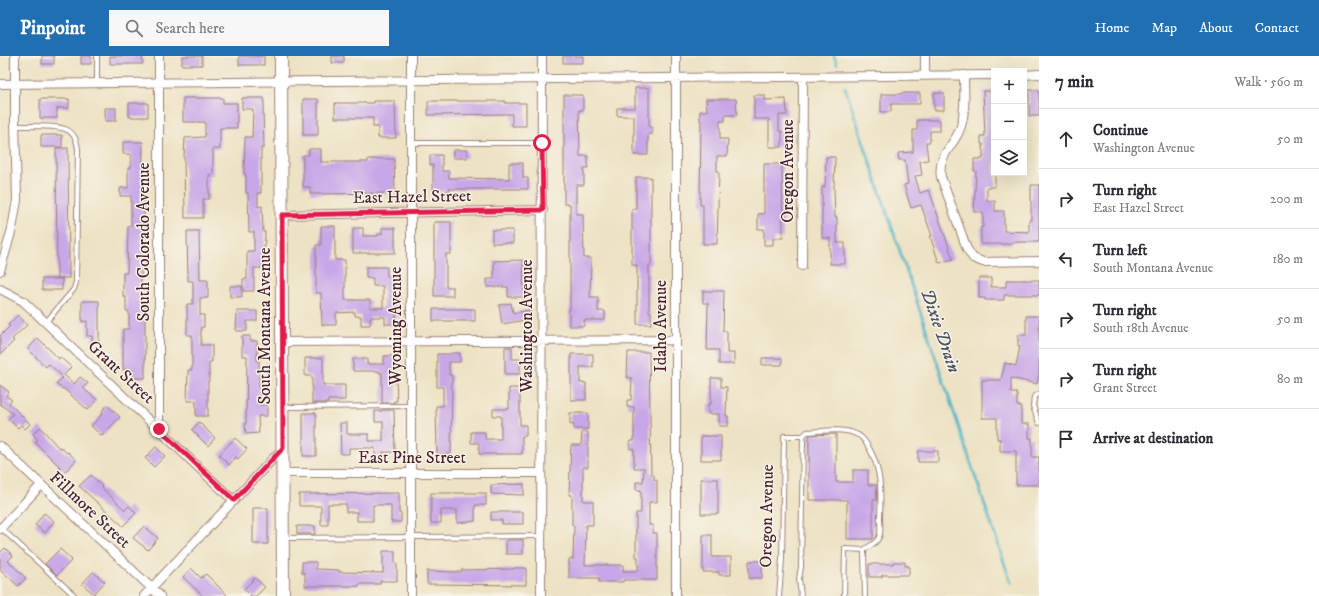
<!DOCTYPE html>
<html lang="en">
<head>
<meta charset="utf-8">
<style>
	:root { --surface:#fff; --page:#f7f7f7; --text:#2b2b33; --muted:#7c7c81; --line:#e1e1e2; --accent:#1f6fb2 }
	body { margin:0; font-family:"IM FELL DW Pica",serif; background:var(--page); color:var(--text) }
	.controls { position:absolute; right:12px; top:12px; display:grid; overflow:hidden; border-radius:0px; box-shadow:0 4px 16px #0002 }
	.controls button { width:36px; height:36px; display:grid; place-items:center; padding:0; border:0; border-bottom:1px solid var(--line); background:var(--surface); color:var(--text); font:20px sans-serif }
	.stop { position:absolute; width:12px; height:12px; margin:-9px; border:3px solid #e11d48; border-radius:50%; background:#fff }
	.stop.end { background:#e11d48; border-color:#fff; box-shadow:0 1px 4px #0008 }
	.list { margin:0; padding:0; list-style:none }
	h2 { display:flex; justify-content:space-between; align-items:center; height:52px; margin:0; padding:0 16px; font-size:17px }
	h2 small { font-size:13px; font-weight:400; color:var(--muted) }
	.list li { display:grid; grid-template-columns:26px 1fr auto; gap:12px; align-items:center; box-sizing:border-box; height:60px; padding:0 16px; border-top:1px solid var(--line) }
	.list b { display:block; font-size:15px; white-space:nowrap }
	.list p { margin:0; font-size:13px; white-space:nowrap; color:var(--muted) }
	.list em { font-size:13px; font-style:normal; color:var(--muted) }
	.icon { flex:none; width:22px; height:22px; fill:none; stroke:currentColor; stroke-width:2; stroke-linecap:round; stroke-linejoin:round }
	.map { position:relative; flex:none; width:1039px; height:540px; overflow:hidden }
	header { display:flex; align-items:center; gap:24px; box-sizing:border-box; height:56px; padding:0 20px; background:var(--accent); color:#fff }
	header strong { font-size:19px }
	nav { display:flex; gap:22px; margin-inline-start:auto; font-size:14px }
	.search { width:280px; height:36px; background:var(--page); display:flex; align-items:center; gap:10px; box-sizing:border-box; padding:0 14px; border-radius:0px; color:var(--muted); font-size:15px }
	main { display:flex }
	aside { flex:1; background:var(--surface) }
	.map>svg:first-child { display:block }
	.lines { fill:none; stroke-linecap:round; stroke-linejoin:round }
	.stream { stroke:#4ab3c8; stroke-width:2.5 }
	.building { fill:#c8a7e8 }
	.lane-casing { stroke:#9c8077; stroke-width:6 }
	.street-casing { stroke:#9c8077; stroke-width:10 }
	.secondary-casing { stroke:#9c8077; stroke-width:14 }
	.lane { stroke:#fff; stroke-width:4 }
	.street { stroke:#fff; stroke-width:8 }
	.secondary { stroke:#fff; stroke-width:12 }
	.route { stroke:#e11d48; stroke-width:5 }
	.labels { text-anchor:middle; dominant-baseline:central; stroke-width:3; stroke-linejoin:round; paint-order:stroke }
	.street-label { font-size:17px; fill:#4a1f2b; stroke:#f7f3e8 }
	.water-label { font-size:18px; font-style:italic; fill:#4a5362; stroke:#f7f3e8 }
</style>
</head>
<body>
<header>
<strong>Pinpoint</strong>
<div class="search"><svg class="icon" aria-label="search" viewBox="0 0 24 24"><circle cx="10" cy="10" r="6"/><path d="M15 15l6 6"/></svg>Search here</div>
<nav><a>Home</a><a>Map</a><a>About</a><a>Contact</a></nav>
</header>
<main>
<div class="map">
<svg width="1039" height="540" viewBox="0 0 1039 540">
	<rect width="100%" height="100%" fill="#f7f3e8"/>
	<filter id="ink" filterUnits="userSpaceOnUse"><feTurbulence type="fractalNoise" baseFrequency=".025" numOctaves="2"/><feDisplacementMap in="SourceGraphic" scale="8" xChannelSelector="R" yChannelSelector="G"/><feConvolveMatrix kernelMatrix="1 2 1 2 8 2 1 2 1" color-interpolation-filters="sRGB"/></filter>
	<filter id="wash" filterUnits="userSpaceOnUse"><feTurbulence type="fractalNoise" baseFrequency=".012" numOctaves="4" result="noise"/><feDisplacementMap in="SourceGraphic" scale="16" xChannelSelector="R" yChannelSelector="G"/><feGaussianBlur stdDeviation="0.9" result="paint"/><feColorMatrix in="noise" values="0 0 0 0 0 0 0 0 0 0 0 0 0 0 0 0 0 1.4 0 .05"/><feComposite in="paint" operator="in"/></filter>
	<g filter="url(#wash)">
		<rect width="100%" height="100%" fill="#ede2c3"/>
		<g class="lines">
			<path class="stream" d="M834,0l3,8
				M845,31l166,496"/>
		</g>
		<g id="blocks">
			<path class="building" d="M42,0h12v8h-12z
				M81,0h10v8h-10z
				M110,0h32l1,8h-33z
				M182,0h20v9h-20z
				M239,0h25v9h-25z
				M332,0h12v7h-12z
				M563,0h20v7h-20z
				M635,32h14v39h3v7h-4v21h-14v-39h-17v-8h18z
				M1029,34h10v26h-10z
				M983,35h11v82h1v14h-8v14h8v10h9v20l25,1v-12h2v-35h8v57h-27v2h-31v-17h2v-15h-9l2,-41h-2v-12h9v-15h-2v-8h4z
				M901,37h19v11h-29v8h-10v-18h20z
				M934,37h10v17h-10z
				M564,39h19v15h-4l1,46h8v12h-4v17h-8v29h7l1,44h7l-1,39h8v14h7v9h-21v6h-15v-17h1v-105h-6z
				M754,39h11v5l21,-1 1,16h-8v16h3v16h-13v-28h-15z
				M183,42h40v5h14v25h-17v21h-7v26h-4v24h-6v19h-18l-1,-62 1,-18 20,-1v-15h-22z
				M242,42h22v11h-1l1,39h-3v45h-3v14l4,-1 1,26h2l-1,36h-10v23h-11v-12h4v-28h7v-19h-5l-1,-39h-2v-19h-2l1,-37h7l1,-28h-11z
				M40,43h29v9h-12v10h-17z
				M303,43h15v36h-15z
				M706,43h30l1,16h-12v6h-5v18h8l-1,17h-10v15h2l-2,73h-14v-39h-3l1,-84h-1v-10h7z
				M373,45h22l1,37h-18v-11h-5v-9h-38v-15h38z
				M428,45h77v2h21v23h-14v-12l-84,1z
				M129,47h19v14h-19z
				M105,52h11v13h-11z
				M917,64h23v11h-10v11h-4l2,18 -8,1 2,14 -7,1 5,17 9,-3 24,69 -14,4 -9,-27h2l-11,-31 -10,3 -7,-23 4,-1 -3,-24h-6l-1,-7 15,-1v-22h4z
				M41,79h21v12h-21z
				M123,86h20l-1,58h2v26h1v43h-4v33h4v76h-12v-8h-10v-41h6v-18h-3v-14h-3v-24h4l1,-47h3v-30h-11v-8h8v-20h3v-14h-8z
				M56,92h12l1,130h-12z
				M309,93h12v13h47v-3h26l1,34 -85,1v-7h-7v-32h6z
				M453,94h14v8h-14z
				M430,99h12v16h7v7l60,1v-16h14v15h5v11h-79v2h-16v-26h-3z
				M826,101h9l-1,30 1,30h2v26h8v21h-15v-26h-8v-51h3z
				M764,108h18l1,74h-10v7h-9v-16h-6v-15h6z
				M636,121h15v88h-2v47h2v12h-14v-59h-5v-56h4z
				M434,166h17v32h-5v33h7v9h-19z
				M321,170h14v34h10v40h25v8h13v-22h-10v-8h-7v-11h21v9h9v48h-11v-7h-15v8h-9v-9h-6v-4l-19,1v12h-14l-1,-32h-5v-48h5z
				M353,172h10v8h15v-2h4v-6h13v25h-42z
				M492,174h21v13h-21z
				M187,175h12l1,49h8v18h-8v17h4v12h-3v18h11v17h-3v19h-1v35h-12v-15h-9l1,-31h4v-35h-5v-31h6v-23h-5z
				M523,204l1,37h-16v-10h-21v-8h7v-18z
				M979,222h12v9h15v-7h33v15h-35v5h-19v-2h-6z
				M42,223h20v11h-20z
				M230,230h12v11h-12z
				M703,235h21l-1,40h4v22h7v11h-15v-14h-12l1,-47h-5z
				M82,245h17v40h-7v-5h-5v-15l-5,1z
				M511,247l2,10 16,-3 2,9 -29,5 -3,-19z
				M433,253h42v12h-42z
				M237,255h20v10h-10v10h-11z
				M18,259l9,10 -15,14 2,2 -14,14v-19l10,-10 -2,-1z
				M1026,260h13v57l-2,11 -26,-6v15h6v13h4v18h8v14h3v19h7v28h-23v-34h-16v-12h-3v-21h-15v-38h19l4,-17 11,3 4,-20h-2v-11h8z
				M242,280h8v5h7v20h2v32h1v12h7v11h-9l1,17 -13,1 -1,-11h1l1,-67h-5z
				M38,282l21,21 1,-2 11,10 -7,8 10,9 6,-7 8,6 -5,5 14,12 -9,10 -25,-22 -1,1 -6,-5 7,-7 -14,-13 -3,3 -18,-18z
				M505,291h7v12h8v15h-15z
				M628,296h21l2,122 3,1v5h3v22h-8v23h4v8h4v47h-34v2h-24v-4h-30v-19h4l1,-34h-2v-30h-3l2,-50h10l1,-13h6v35h-5v34h10v24h-7l-1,40h38v6h15v-14h-2v-44h5v-23h-5v-8h7l1,-14h-10v-19h-4v-8h4v-34h-7v-7h4l1,-22h-5z
				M451,297h9v9h-11v13h3l-1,79h-14l-1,-48h7v-19h-6v-33h14z
				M571,298h22v13h-13v16h6v17h-15z
				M384,300h11l2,45h-3v2h-12v-30h-3v-2h-26v-12h14v5h17z
				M305,302h18v27h22v15h-17v3h-16v-27h-7z
				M762,302h20v7h-20z
				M711,322h10v9h6l-1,29h2v10h-9v-12h-11v-10h3z
				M0,329l9,7 -3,4 6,4 -3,3 21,21 -5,5 -4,-4 -3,3 -10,-9 5,-5 -13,-10z
				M509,332h11v37h6v11h-4v18h-43v-11h-8v-11h14v7h16v-23h-8v-7h16z
				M107,349l13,12 -18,19 -11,-10 12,-13 -1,-2z
				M382,354h12l1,42h-12v4h-8v-8h-26v6h-8l-1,-31h7v11h22v7h14v-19h-8v-11h7z
				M303,357h13v43h-13z
				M570,357h18v16h-14v-4l-4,-1z
				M199,366l16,16 -7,8 -16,-16z
				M40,371l19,21 1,-1 7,6 1,-1 8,8 -11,12 -30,-30 3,-2 -5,-6z
				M836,378v48h17v-12h15v15h8l1,15h-4v39h-26v-39h-38v-65z
				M701,380h20v24h-20z
				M235,382l12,11 -9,10 -2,-2 -7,8 -10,-10z
				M156,391l9,9 -11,11 -9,-9z
				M918,395h20v11h-20z
				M91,419l11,11 -1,1 24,23 4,-4 7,7 -13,13 -44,-40z
				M701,423h17v35h-17z
				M524,428v11l-33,-1v-9z
				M399,437v20h2v9h-10v-17h-18v16h-16v-9h-11v-8h-18v21h-7v-19h-22v-12z
				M431,437h55v12h-11v16l-18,2v-13h-16v13h-10z
				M253,452h15v36h-15z
				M491,456h32v12h-21v-4h-11z
				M44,457l10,8 -9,12 -10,-8z
				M144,470l14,12 -10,12 -15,-12z
				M297,470h18v8h-18z
				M703,479h9v22h19v18h-12v-3h-16z
				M506,484h17v14h-17z
				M5,492l8,8 -5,5 18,17 -8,8 -18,-17v-16z
				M60,493l12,11 -15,15 -12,-11z
				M383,495h12v12h2v18h-17v3h-21v2h-54v-13h-3v-11h14v7l23,1v2l44,1z
				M749,505h13v17h-13z
				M893,506h12v4h4v9h-27v2h-13v-13h24z
				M191,512l10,10 5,-4 22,22h-25l-20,-19z
				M514,512h12v17l-99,-1v-13l34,1v-2l53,-1z
				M93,516l12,10 -11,12 -12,-10z
				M255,522l10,9 -9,9h-5l-7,-7z"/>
		</g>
	</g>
	<g filter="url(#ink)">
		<use href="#blocks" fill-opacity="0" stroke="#9c8077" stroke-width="1"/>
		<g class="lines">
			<g class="lane-casing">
				<path id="lane" d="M97,0v27
					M15,70c12,0 40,-1 50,3 9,3 12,12 13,20l-2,133 -2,7 -28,33
					M412,87h130
					M1039,338l-5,3 -1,9 6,17
					M284,351l127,-1
					M803,380l4,-4c16,-1 37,-5 51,3 5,2 7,7 10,11 14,24 13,45 12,72 0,6 2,15 -2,21 -3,5 -9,7 -14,11l1,46
					M1,472l74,68
					M283,482l258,-2
					M779,540l3,-37 2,-123h19l-2,131 -2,12 2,17
					M844,540l1,-47 19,1"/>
			</g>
			<g class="street-casing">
				<path id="street" d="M411,0v540
					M925,0v20
					M964,19c0,17 2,35 -3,51 -5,19 -24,28 -20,51l26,72 6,9 10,4 56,-1
					M1024,19l15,-1
					M0,28l994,-9
					M282,159l261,-5
					M802,210l1,-189
					M0,215l12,-42 5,-29 -2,-79v-65
					M0,233l23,12 211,200
					M282,286l394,-2
					M159,373v-373
					M0,390l160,150
					M283,417h258
					M0,473l41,-44
					M144,540l139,-148
					M541,540l1,-540
					M676,540v-540"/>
			</g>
			<g class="secondary-casing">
				<path id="secondary" d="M281,0l2,540"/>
			</g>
			<use href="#lane" class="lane"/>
			<use href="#street" class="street"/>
			<use href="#secondary" class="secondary"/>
		</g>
	</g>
	<g class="lines" filter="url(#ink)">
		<path class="route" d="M159,373l75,71 49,-52 -1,-233 261,-5 -1,-67"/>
	</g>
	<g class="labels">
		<g class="street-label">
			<text transform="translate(788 115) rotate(-90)">Oregon Avenue</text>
			<text transform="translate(412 141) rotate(-1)">East Hazel Street</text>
			<text transform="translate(144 186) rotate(-90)">South Colorado Avenue</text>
			<text transform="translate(265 270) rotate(-90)">South Montana Avenue</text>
			<text transform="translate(396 270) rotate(-90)">Wyoming Avenue</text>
			<text transform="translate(527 270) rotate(-90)">Washington Avenue</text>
			<text transform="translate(661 270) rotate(-90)">Idaho Avenue</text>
			<text transform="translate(121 316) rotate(43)">Grant Street</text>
			<text x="412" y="402">East Pine Street</text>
			<text transform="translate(90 454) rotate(43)">Fillmore Street</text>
			<text transform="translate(767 460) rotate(-89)">Oregon Avenue</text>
		</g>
		<g class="water-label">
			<text transform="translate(940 275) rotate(71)">Dixie Drain</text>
		</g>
	</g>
</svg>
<div class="controls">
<button>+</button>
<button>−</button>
<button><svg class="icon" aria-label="layers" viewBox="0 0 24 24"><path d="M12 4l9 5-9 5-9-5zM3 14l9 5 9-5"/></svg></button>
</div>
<div class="stop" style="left:542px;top:87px"></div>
<div class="stop end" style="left:159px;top:373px"></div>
</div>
<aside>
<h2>7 min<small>Walk · 560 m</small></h2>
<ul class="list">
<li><svg class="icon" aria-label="ahead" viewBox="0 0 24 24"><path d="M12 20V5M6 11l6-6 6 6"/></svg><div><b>Continue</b><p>Washington Avenue</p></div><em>50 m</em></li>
<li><svg class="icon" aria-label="right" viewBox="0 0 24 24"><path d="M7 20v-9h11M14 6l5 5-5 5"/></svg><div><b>Turn right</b><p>East Hazel Street</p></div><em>200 m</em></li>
<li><svg class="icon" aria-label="left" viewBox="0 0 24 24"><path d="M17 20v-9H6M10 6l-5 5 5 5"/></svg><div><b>Turn left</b><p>South Montana Avenue</p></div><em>180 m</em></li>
<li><svg class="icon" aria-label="right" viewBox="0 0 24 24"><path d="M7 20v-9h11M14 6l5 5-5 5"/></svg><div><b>Turn right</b><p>South 18th Avenue</p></div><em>50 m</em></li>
<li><svg class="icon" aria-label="right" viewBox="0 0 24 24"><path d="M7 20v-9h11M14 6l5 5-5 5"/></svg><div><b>Turn right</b><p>Grant Street</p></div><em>80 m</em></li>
<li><svg class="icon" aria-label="arrive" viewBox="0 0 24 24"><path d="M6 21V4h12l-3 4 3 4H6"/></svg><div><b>Arrive at destination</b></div></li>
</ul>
</aside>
</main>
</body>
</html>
